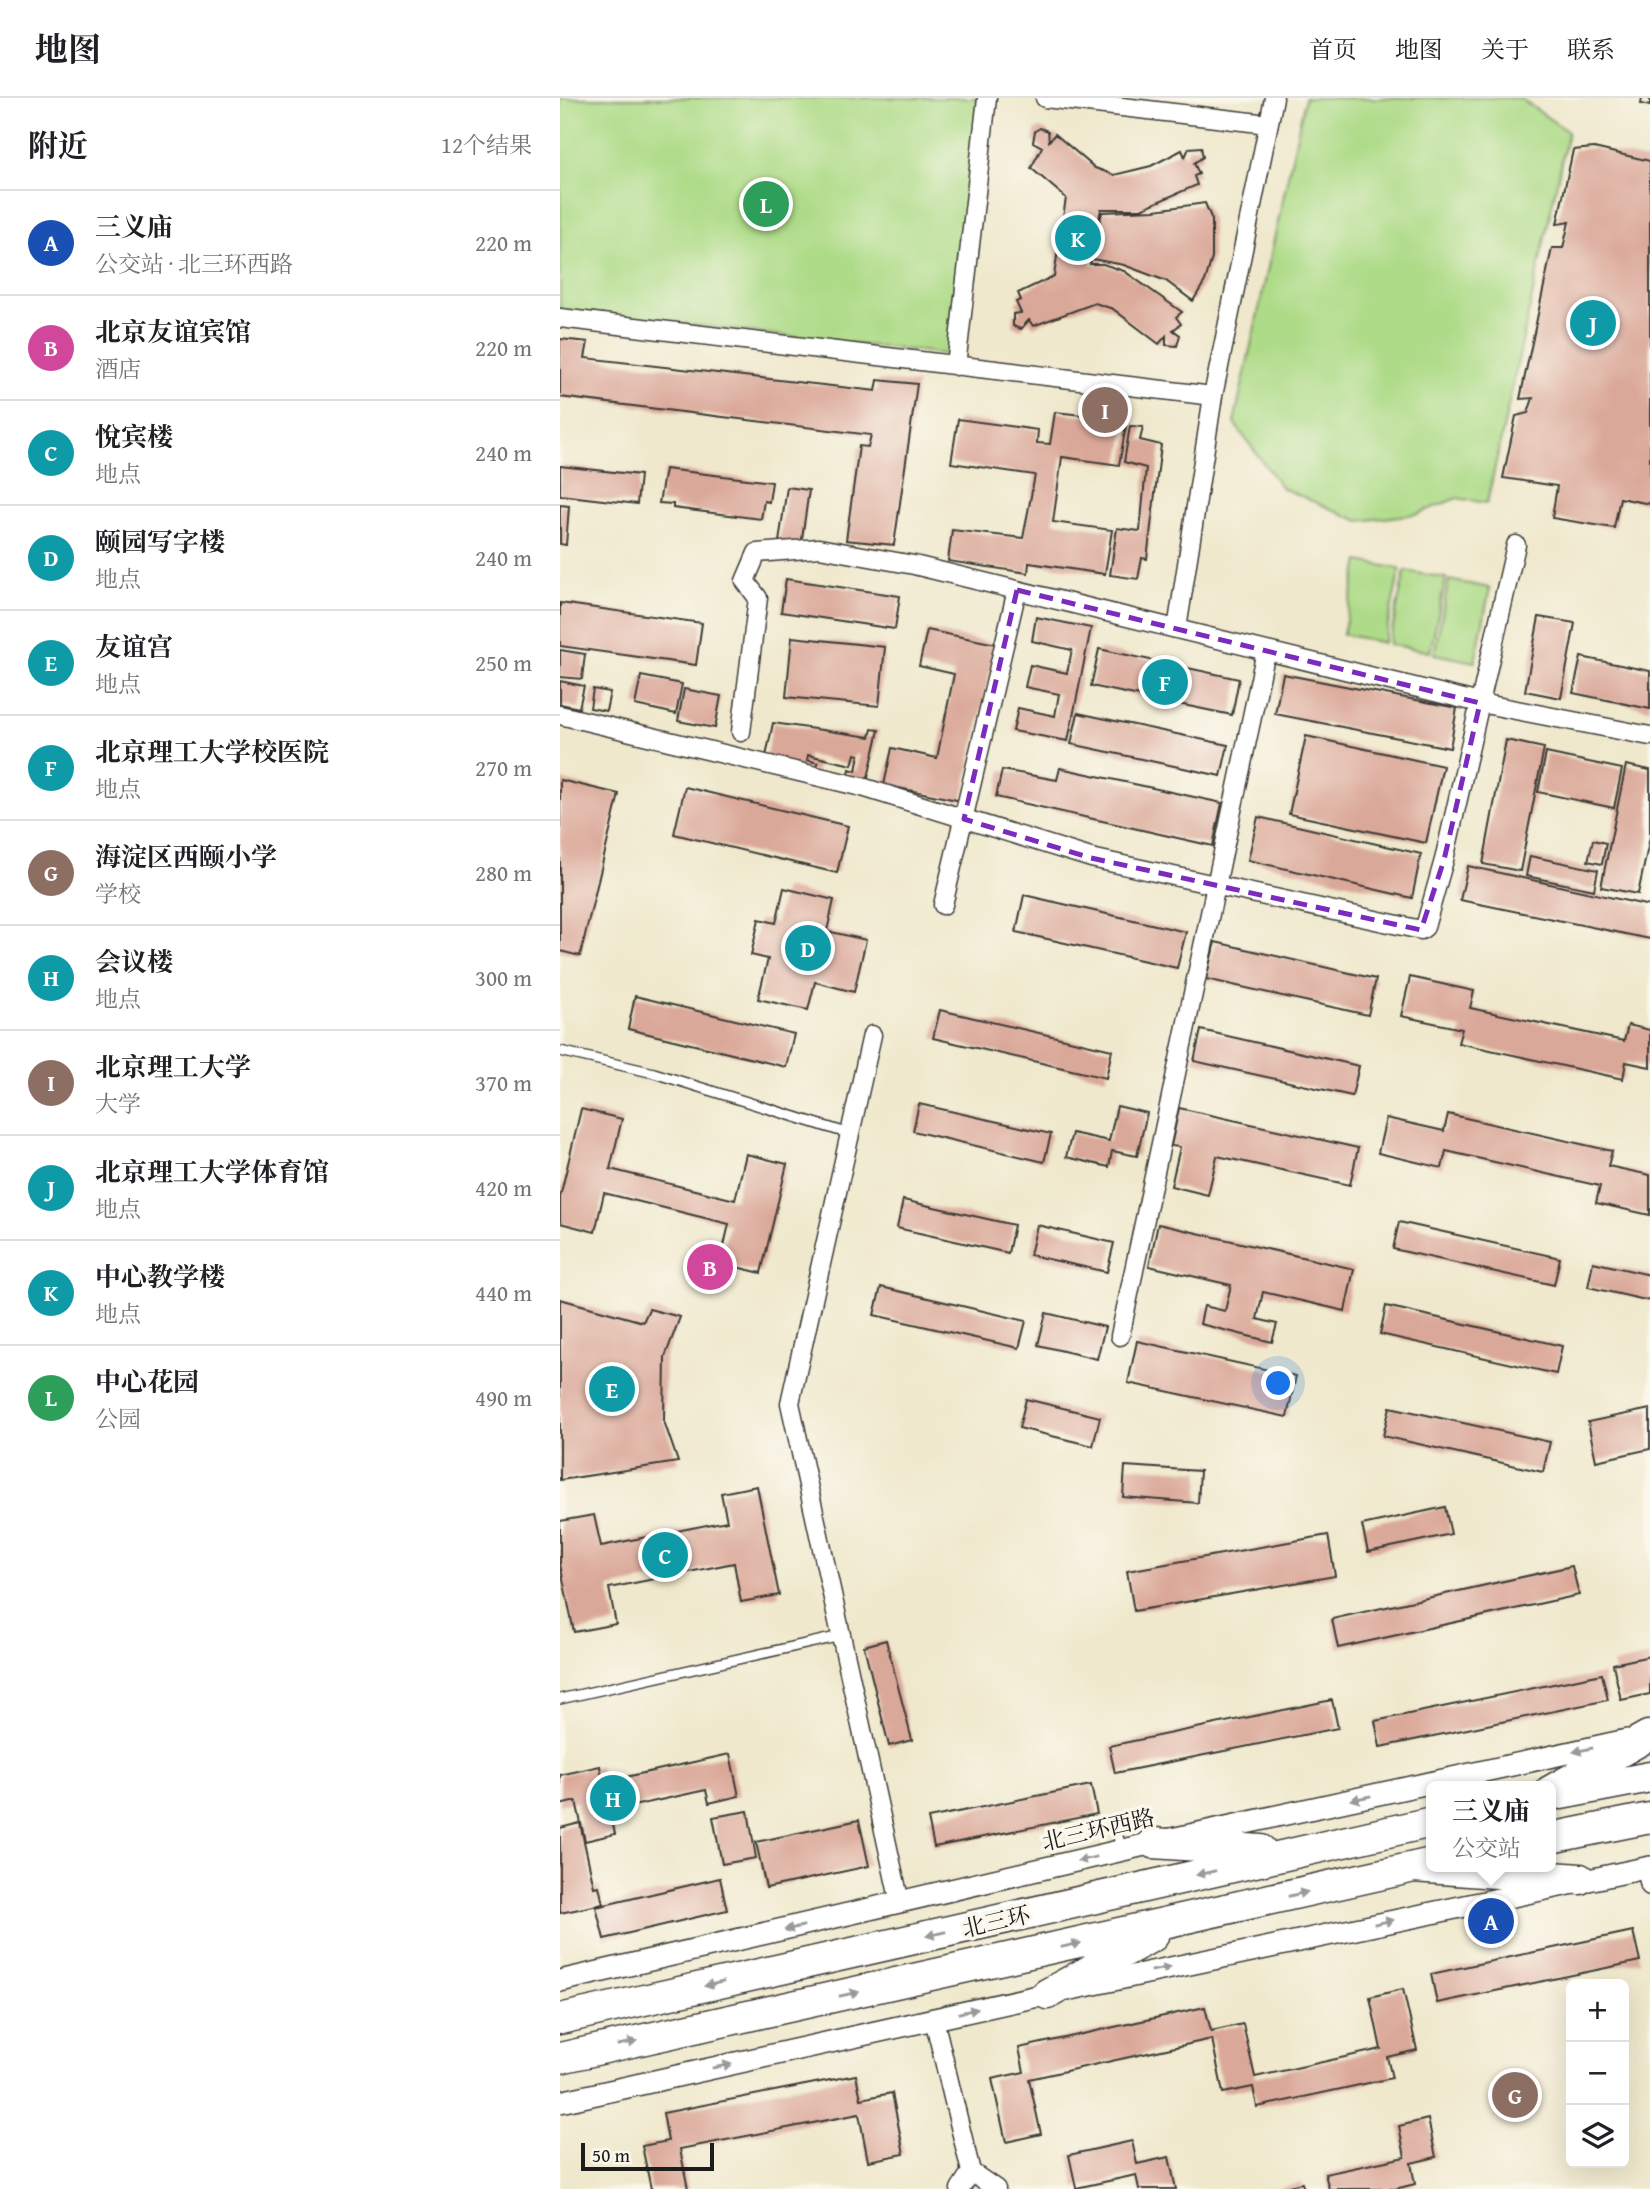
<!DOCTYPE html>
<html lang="zh">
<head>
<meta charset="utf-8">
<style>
	:root { --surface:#fff; --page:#f2f2f2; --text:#202124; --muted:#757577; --line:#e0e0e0; --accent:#2563eb }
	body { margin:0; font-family:"Gentium Book Plus","Noto Serif SC",serif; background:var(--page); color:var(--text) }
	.controls { position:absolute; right:21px; bottom:21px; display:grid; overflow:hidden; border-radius:10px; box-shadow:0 7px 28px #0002 }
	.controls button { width:63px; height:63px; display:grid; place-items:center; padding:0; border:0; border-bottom:2px solid var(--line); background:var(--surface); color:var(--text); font:35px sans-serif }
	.scale { position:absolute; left:21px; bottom:18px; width:133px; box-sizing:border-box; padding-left:7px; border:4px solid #1c1c1c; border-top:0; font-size:19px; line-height:24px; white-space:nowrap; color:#1c1c1c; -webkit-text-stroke:5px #fbf7ec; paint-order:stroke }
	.you { position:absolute; left:719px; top:1286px; width:24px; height:24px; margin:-18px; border:5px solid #fff; border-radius:50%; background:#1a73e8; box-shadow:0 0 0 10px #1a73e833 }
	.badge { display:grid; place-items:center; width:46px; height:46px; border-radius:50%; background:var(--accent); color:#fff; font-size:23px; font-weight:700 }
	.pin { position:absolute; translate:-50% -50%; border:4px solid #fff; box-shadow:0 2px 7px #0006 }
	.popup { position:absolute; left:866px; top:1683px; width:130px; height:91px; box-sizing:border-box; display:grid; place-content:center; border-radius:10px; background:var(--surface); filter:drop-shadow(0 2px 5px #0005); font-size:23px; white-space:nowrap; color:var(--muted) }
	.popup b { font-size:26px; color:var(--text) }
	.popup::after { content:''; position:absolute; left:50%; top:100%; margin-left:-14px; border:14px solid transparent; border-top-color:var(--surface) }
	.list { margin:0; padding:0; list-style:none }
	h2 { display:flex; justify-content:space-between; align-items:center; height:91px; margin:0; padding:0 28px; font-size:30px }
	h2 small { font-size:23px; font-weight:400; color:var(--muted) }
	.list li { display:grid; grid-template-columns:46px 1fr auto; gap:21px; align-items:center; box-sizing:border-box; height:105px; padding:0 28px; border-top:2px solid var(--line) }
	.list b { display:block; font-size:26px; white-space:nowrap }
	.list p { margin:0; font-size:23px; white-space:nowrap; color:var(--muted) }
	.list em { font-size:23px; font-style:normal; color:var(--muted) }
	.icon { flex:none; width:38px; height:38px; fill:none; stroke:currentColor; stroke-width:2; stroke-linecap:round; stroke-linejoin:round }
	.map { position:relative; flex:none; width:1090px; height:2091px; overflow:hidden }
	header { display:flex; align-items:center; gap:42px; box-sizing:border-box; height:98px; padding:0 35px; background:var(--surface); border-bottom:2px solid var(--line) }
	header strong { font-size:33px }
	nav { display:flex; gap:38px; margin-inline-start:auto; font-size:24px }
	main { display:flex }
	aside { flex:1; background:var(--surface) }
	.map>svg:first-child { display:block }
	.green { fill:#aedb88; stroke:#657c52; stroke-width:2 }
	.building { fill:#daa899 }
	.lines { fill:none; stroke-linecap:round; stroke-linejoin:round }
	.service-casing { stroke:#3c3b36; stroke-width:12 }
	.minor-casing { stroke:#3c3b36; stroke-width:21 }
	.tertiary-casing { stroke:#3c3b36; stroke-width:24 }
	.trunk-casing { stroke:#3c3b36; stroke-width:33 }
	.service { stroke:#fff; stroke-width:9 }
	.minor { stroke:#fff; stroke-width:18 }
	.tertiary { stroke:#fff; stroke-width:21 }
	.trunk { stroke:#fff; stroke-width:30 }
	.oneway { fill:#999 }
	.marked { fill:none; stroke:#7b2cbf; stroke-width:5; stroke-dasharray:14 9; stroke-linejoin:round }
	.labels { text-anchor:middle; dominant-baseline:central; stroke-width:7; stroke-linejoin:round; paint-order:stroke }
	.street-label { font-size:23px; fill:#1c1c1c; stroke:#fbf7ec }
</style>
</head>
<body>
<header>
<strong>地图</strong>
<nav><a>首页</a><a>地图</a><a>关于</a><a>联系</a></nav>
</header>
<main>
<aside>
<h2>附近<small>12个结果</small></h2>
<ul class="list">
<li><span class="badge" style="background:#1a4fb4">A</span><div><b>三义庙</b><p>公交站 · 北三环西路</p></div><em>220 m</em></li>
<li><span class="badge" style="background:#d1479c">B</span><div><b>北京友谊宾馆</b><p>酒店</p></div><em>220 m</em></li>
<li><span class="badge" style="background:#0f9aa8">C</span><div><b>悅宾楼</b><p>地点</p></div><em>240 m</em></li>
<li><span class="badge" style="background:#0f9aa8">D</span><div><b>颐园写字楼</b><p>地点</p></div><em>240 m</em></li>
<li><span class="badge" style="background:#0f9aa8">E</span><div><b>友谊宫</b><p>地点</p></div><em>250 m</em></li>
<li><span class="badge" style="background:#0f9aa8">F</span><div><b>北京理工大学校医院</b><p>地点</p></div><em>270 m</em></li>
<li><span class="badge" style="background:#8d6e63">G</span><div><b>海淀区西颐小学</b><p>学校</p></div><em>280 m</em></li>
<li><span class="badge" style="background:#0f9aa8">H</span><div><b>会议楼</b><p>地点</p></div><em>300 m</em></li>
<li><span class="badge" style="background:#8d6e63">I</span><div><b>北京理工大学</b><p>大学</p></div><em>370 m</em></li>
<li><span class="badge" style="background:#0f9aa8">J</span><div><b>北京理工大学体育馆</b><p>地点</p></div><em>420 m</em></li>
<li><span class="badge" style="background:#0f9aa8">K</span><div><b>中心教学楼</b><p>地点</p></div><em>440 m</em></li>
<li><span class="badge" style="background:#2e9e5b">L</span><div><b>中心花园</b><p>公园</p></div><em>490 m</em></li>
</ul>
</aside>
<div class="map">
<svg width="1090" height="2091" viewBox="0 0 1090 2091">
	<rect width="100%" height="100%" fill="#fbf7ec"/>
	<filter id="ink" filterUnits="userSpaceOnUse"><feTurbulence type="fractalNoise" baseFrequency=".0143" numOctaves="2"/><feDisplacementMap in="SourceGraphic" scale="14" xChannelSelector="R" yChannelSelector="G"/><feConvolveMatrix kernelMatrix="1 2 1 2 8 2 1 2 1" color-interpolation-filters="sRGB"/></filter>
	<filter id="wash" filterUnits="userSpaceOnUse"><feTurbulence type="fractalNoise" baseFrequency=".00686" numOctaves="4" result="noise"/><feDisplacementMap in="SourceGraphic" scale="28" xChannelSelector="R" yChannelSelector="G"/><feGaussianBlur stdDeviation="1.57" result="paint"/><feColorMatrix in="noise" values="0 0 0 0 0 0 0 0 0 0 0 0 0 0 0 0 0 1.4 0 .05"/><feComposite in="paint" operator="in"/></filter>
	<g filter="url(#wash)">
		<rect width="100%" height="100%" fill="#efe8cc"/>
		<path class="green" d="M0,0h425l-31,257 -394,-45z
			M745,0h215l48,34 -81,371 -30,-5 -40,16 -58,7 -77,-33 -48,-65z
			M799,463l41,8 -16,74 -41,-9z
			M845,473l41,7 -16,74 -41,-8z
			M889,482l41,8 -15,74 -41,-8z"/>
		<g id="blocks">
			<path class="building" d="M1082,0h8v8l-9,-2z
				M480,30l8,3 1,10 6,-7 40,34 19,7 37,-9 31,-16 3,7 4,-9 12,-1 2,10 -9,6 5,11 -5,2 3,9 -56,24h-40l-11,55h13l21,7 58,41 -6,5 5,7 -8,6 7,5 -3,11 -11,-1v-9l-7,8 -46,-35 -18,-6 -62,23 -4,-6 -8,9 -8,-3v-12l8,-1 -5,-11 5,-2 -3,-7 36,-17 12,-78 -35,-30 11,-21 -9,-5 2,-11z
				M1034,50l56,13v343l-30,-6 -6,30 -62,-10 5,-32 -54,-8 13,-62 12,-3 5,-15 -13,1 32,-151h11l6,-26 -12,2 16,-74z
				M645,105l7,17v38l-7,23 -12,20 -27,-20 -42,-16 -32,-6 10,-47 53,-2z
				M0,241l28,3 -3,16 291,33 2,-11 39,4 -23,161 -48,-5 13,-94 9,1 3,-12 -311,-38z
				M495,314l72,8 -8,45 -57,-8 -9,65 59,8 -7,44 -76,-11 -1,10 -80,-12 4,-31 71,8 12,-63 -84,-12 7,-44 80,11 -1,13 13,1z
				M570,328l13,1 -3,13 21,5 -14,114 -5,-1 -4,21 -28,-4 7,-47 23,3 6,-63 -22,-6z
				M0,368l80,9 -3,29 -77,-9z
				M105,371l107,13 -3,20 -5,-1 -3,18 -88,-11v-4l-14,-1z
				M227,389l22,3 -8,56 -22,-4z
				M0,407l9,1 -3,39 -6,-1z
				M226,481l114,17 -5,33 -114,-17z
				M0,505l142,20 -6,42 -136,-19z
				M476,519l55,11 -23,113 -55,-10 5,-23 37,8 4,-22 -34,-7 5,-22 37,8 5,-23 -40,-9z
				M979,519l36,6 -14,75 -36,-7z
				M367,532l69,14 -34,157 -78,-16 8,-37 45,10 17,-84 -35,-8z
				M232,539l93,10 -6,59 -93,-9z
				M539,551l140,30 -7,36 -141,-29z
				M0,552l25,4 -3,25 -22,-2z
				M1021,559l69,14v38l-77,-16z
				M723,576l174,34 -7,40 -175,-34z
				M81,578l41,8 -6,30 -41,-9z
				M0,583l24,5 -5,22 -19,-4z
				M33,591l17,3 -4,19 -16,-3z
				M124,591l37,7 -6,32 -37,-7z
				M518,615l150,32 -7,31 -150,-32z
				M213,625l97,14 2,-8 7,1 -12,52 -19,-3 2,-10 6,2 3,-16 -4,-1 -3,11 -44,-10 -1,5 11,3 -2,9 -51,-11z
				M746,638l137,30 -17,77 -137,-29z
				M946,642l38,8 -24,123 -37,-7z
				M986,655l76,16 -8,39 -76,-16z
				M1066,667l24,5v67l-12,57 -37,-7z
				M500,670l162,35 -9,43 -217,-49 6,-27 55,10z
				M0,682l59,14 -39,162 -20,-5z
				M125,689l163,39 -11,47 -163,-39z
				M698,719l163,37 -9,44 -164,-38z
				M1033,742l13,3 -4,21 -14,-3z
				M970,758l68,14 -4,20 -68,-14z
				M908,768l182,40v33l-190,-39z
				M224,790l50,12 -7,31 39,9 -12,52 -39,-10 -7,28 -50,-11 10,-40 -17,-4 8,-36 17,4z
				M464,797l162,37 -9,36 -161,-36z
				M655,844l161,37 -8,36 -162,-36z
				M850,879l64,14 -4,17 154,33 4,-16 22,5v37l-24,-5 -3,17 -165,-36 4,-14 -61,-13z
				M75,898l159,38 -8,33 -158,-38z
				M380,912l172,40 -6,28 -173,-40z
				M641,932l158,36 -7,30 -158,-35z
				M359,1006l132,30 -7,28 -131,-31z
				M557,1008l30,7 -10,43 -25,-5 -3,16 -43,-10 6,-24 37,8z
				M619,1010l179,40 -8,37 -133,-29 -9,39 -37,-9 9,-39 -9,-1z
				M21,1011l41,10 -12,50 125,31 11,-46 41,10 -26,109 -41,-10 9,-39 -125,-31 -9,39 -35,-9v-26z
				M888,1016l164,37 -4,15 42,9v40l-54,-12 4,-17 -154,-35 -4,17 -64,-15 8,-35 58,13z
				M343,1102l111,25 -6,28 -111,-25z
				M839,1124l161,36 -6,27 -161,-36z
				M598,1126l196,45 -9,42 -82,-19 -6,27 20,5 -5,18 -72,-18 4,-18 21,5 6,-26 -82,-19z
				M477,1127l77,18 -7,29 -77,-17z
				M1033,1164l57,13v26l-62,-14z
				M321,1189l145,34 -7,27 -145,-33z
				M0,1201l83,23 6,-13 31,8 -15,40 -1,64 14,41 -118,18z
				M826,1208l176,40 -6,28 -176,-40z
				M486,1215l59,14 -8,32 -59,-14z
				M577,1243l159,35 -9,41 -159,-34z
				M466,1301l74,18 -7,29 -74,-18z
				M830,1309l160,35 -7,30 -160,-36z
				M1090,1311v40l-54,12 -8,-39z
				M565,1368l75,5 -2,32 -75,-6z
				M197,1388l22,109 -38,7 -7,-39 -125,25 7,36 -42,8 -14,-68v-43l34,-6 7,31 126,-25 -6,-28z
				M885,1409l6,27 -83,18 -6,-27z
				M768,1437l7,41 -201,35 -7,-40z
				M1012,1468l7,29 -241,53 -6,-29z
				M326,1542l26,100 -23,6 -25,-100z
				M1090,1558v38l-29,6 -8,-36z
				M1042,1576l6,26 -228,47 -5,-26z
				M772,1602l6,28 -223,45 -6,-27z
				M170,1656l9,42 -30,7 -3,-13 -96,21 5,23 -30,7 -9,-40 -16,4v-30l40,-9 3,16z
				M531,1687l6,29 -163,33 -6,-29z
				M188,1713l8,47 -34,6 -9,-47z
				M299,1722l10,46 -103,22 -10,-46z
				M20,1725l14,64 5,-1 4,18 -43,9v-85z
				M160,1780l7,32 -123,29 -8,-32z
				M1073,1833l7,30 -203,42 -6,-29z
				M843,1891l14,61 -30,7 5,21 -135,29 -4,-20 -30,6 -11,-54 -183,40 12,55 -35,8 -14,-63 32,-7 -5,-24 186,-41 6,24 32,-7 12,53 126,-28 -11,-52z
				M296,1977l5,24 31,-6 12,61 -36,7 -9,-47 -179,35 8,40h-37l-9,-43 26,-5 -5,-28z
				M868,2021l8,38 -25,6 4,21 -20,5h-66l-4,-15 80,-17 -6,-31z
				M572,2043l5,23 32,-7 7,32h-37l-3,-14 -60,13 -7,-33z
				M742,2085l2,6h-25v-1z"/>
		</g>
	</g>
	<g filter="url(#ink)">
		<use href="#blocks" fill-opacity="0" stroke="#3c3b36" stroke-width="2"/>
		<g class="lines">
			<g class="service-casing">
				<path id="service" d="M0,953l94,22 196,61
					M0,1601l281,-63
					M557,1735l5,18"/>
			</g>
			<g class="minor-casing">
				<path id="minor" d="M485,0l223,26
					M0,220l653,78
					M396,268l31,-268
					M617,531l36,-233 61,-298
					M0,617l302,72 229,71 330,72 4,-3 19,-67 72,-315
					M181,634l17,-134 -13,-17 12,-28 62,-5 95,17 566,138 170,33
					M383,807l74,-315
					M312,937l-82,368 110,500
					M560,1238l146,-685
					M1086,1770l4,18
					M374,1921l37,153 25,17
					M400,2091l11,-17"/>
			</g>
			<g class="tertiary-casing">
				<path id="tertiary" d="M0,1883l593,-138 474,-103
					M0,2004l487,-108 603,-127"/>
			</g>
			<g class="trunk-casing">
				<path id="trunk" d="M990,1693l98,-55
					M1001,1696l89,-17
					M990,1740l100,-20
					M593,1745l108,7
					M854,1769l166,12
					M487,1896l106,-58
					M0,1921l872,-197
					M0,1960l872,-195"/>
			</g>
			<use href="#service" class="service"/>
			<use href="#minor" class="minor"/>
			<use href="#tertiary" class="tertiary"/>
			<use href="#trunk" class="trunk"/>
		</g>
		<defs><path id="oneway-solid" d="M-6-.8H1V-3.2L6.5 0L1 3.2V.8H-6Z" transform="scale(1.75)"/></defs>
		<g class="oneway">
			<use href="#oneway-solid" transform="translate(1023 1652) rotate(168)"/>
			<use href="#oneway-solid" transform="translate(801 1700) rotate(168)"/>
			<use href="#oneway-solid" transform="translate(527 1761) rotate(167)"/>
			<use href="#oneway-solid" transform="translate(646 1775) rotate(167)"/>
			<use href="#oneway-solid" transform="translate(738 1796) rotate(-13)"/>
			<use href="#oneway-solid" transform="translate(824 1824) rotate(-12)"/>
			<use href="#oneway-solid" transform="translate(234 1830) rotate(167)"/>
			<use href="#oneway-solid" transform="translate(376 1836) rotate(167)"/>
			<use href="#oneway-solid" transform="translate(511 1847) rotate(-13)"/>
			<use href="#oneway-solid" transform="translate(601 1871) rotate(-12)"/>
			<use href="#oneway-solid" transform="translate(154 1886) rotate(167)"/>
			<use href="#oneway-solid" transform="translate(289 1896) rotate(-13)"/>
			<use href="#oneway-solid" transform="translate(408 1913) rotate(-13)"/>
			<use href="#oneway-solid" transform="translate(67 1945) rotate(-13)"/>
			<use href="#oneway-solid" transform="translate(162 1968) rotate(-12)"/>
		</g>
	</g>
	<path class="marked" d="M457,492l463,113 -36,157 -23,70 -330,-72 -127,-39z"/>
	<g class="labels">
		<g class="street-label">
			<text transform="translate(538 1731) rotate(-13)">北三环西路</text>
			<text transform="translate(436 1823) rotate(-13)">北三环</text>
		</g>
	</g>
</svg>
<div class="controls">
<button>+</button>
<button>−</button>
<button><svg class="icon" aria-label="layers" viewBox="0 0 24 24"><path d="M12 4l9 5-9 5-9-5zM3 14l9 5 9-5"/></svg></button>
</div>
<div class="scale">50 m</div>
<div class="you"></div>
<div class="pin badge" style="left:931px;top:1823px;background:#1a4fb4">A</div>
<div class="popup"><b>三义庙</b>公交站</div>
<div class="pin badge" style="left:150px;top:1169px;background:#d1479c">B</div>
<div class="pin badge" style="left:105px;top:1457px;background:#0f9aa8">C</div>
<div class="pin badge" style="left:248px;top:850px;background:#0f9aa8">D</div>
<div class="pin badge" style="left:52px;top:1291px;background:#0f9aa8">E</div>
<div class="pin badge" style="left:605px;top:584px;background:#0f9aa8">F</div>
<div class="pin badge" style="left:955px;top:1997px;background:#8d6e63">G</div>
<div class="pin badge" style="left:53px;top:1700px;background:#0f9aa8">H</div>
<div class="pin badge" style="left:545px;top:312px;background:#8d6e63">I</div>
<div class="pin badge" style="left:1033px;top:225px;background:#0f9aa8">J</div>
<div class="pin badge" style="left:518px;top:140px;background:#0f9aa8">K</div>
<div class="pin badge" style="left:206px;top:106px;background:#2e9e5b">L</div>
</div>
</main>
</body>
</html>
